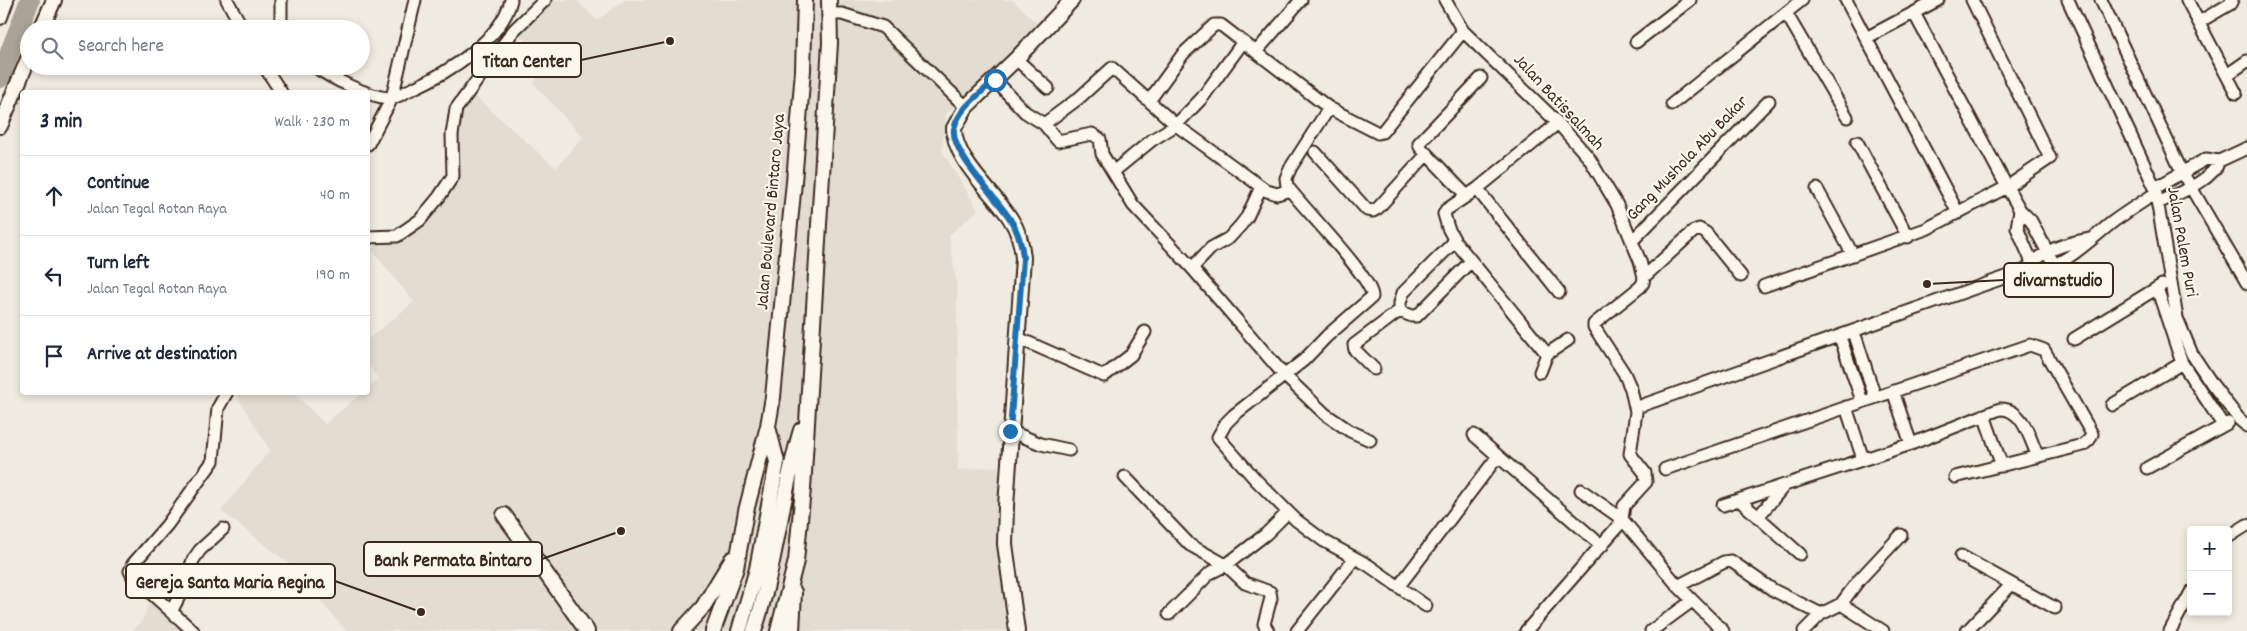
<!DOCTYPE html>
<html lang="en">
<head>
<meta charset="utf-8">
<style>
	:root { --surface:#fff; --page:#f2f2f3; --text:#1f2937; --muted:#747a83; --line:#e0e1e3 }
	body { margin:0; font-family:Dekko,sans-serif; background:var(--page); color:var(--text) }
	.controls { position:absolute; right:15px; bottom:15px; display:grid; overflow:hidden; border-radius:5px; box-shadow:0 2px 8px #0003 }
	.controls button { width:45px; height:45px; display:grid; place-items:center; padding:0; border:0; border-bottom:1px solid var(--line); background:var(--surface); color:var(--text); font:25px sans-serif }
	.stop { position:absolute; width:15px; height:15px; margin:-11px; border:4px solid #1f6fb2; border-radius:50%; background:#fff }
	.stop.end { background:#1f6fb2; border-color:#fff; box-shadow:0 1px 5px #0008 }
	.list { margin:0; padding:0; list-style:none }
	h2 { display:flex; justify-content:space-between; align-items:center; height:65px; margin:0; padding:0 20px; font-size:21px }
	h2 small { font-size:16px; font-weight:400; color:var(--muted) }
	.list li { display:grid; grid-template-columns:32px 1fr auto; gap:15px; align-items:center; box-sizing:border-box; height:80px; padding:0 20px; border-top:1px solid var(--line) }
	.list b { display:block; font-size:19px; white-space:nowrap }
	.list p { margin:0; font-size:16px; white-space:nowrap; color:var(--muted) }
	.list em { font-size:16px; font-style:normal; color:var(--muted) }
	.icon { flex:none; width:28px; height:28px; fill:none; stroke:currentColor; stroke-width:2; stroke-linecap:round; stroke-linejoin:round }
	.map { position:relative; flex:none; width:2247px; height:631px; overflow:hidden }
	.search { position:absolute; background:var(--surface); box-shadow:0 2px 8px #0003; left:20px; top:20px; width:350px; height:55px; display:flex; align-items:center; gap:12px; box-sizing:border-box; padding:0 18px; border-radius:28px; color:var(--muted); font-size:19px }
	.panel { position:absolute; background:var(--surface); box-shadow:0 2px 8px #0003; left:20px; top:90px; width:350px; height:305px; border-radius:5px }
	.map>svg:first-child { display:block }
	.built { fill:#e2dcd1 }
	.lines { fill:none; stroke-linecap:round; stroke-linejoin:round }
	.river { stroke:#aca397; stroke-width:20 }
	.minor-casing { stroke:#3b2a1e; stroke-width:15 }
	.major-casing { stroke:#3b2a1e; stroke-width:18 }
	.minor { stroke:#fbf7ec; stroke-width:11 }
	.major { stroke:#fbf7ec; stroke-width:14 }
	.route { stroke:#1f6fb2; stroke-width:6 }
	.labels { text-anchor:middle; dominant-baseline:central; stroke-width:4.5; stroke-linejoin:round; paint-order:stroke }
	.street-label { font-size:18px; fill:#3b2a1e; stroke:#fbf7ec }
	.leader { fill:none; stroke:#3b2a1e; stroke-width:2 }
	.callout-dot { fill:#3b2a1e; stroke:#fbf7ec; stroke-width:2 }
	.callout { fill:#fbf7ec; stroke:#3b2a1e; stroke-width:2 }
	.callout-label { font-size:19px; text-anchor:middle; font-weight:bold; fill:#3b2a1e }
</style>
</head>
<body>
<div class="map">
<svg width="2247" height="631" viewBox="0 0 2247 631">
	<rect width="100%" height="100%" fill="#f0ebe0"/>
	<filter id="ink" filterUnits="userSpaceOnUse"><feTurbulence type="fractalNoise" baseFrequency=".02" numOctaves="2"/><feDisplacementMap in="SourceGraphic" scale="10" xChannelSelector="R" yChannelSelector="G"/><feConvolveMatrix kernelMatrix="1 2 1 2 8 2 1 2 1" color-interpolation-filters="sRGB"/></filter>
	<g filter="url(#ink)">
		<path class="built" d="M553,0h23l21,20 28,-20h388l26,26 -93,88 -4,37 36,59 -29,25 8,52 1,183 40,-4 10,165h-662l-60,-70 -65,-50 49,-61 -35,-57h59l31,31 37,-31 6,-1v-4l10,-9 -10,-15v-25l46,-37 -43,-53 47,-32 35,-41v-48l15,-38 88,78 27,-31 -50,-54 16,-19 -33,-32z
			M150,601l7,6 27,24h-52l10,-10z"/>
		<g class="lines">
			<path class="river" d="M0,78l30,-78"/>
			<g class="minor-casing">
				<path id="minor" d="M227,0l16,29
					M281,0v21l4,8
					M1445,0l18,31 95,92 31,35 28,47 23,56 4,16 -1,6 -3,4 -46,37v3l30,46 7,16 5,23 -6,42 15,19 1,9 -22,24 -2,13 -4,7 -92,105
					M1846,0l112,213
					M2068,0l87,188 22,130 15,36 20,30 27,35 8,7
					M2101,0l81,172 65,111
					M2187,0l49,93
					M1786,13l61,104
					M1914,13l93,174 13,23 11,11 23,43
					M830,14h12l41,13 83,80
					M2199,22l31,-18 2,-4
					M1866,38l72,-38
					M1636,42l54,-42
					M1256,52l45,-52
					M1016,59l32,29
					M264,66l17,26
					M314,66c17,12 56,32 77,32 6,0 15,-7 21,-9 35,-16 90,-49 99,-89
					M2227,75l20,-14
					M995,80l30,32 19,12 14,17 34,-7 8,5 2,15 31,51 59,63 92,107 41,39 25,17 20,9
					M1149,101l34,-47 31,-29h7l108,83 49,25 4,-1 81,-101
					M1672,104l130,-104
					M1329,108l-38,59 -5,11 1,8c14,20 87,93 85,111l-45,39 -23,24 -70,55 -8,8 -8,14 38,43 40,40 28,21 44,24 58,41
					M1044,124l35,-26 33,-30 64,57 91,66 10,3 13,-4
					M1857,142l51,95
					M368,144l24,-46 23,-98
					M1315,152l52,58 6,1 5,-3 49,-54
					M1113,172l39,-32 24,-15 26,-27 41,-56
					M2155,188l51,-29 13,2 28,-13
					M1477,189l82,103
					M1817,189l36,66
					M1466,195l-46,-48 -1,-4 62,-65
					M2158,203c18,-9 55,-22 61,-42
					M2020,210l-3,18 17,39
					M368,237l29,-1 23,-16 19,-23 14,-21 -1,-41 4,-26 58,-79 31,-30
					M1632,241l137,-140
					M1192,268l19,-20 18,-10 11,-12 7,-9 14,-30
					M2026,270c13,-19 43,-28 65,-31
					M1644,277l50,-46 5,-2 7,4 35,43
					M1764,286l162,-57 81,-42 43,-29 -78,-158
					M2157,288l25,75 41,62
					M1400,310v-7l3,-10 52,-52
					M1854,332l21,65
					M1840,337l22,64
					M1018,338l86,38 27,-21 14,-23
					M2074,339l88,-54
					M1547,354l-92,-113 -7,-13 -4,-14 2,-4 31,-21 81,-66
					M1374,369l-19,-19 -1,-5 45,-34 13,5h5l54,-55
					M1540,372l7,-18 21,-14
					M1893,391l18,53
					M1643,405l383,-135c33,4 64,-31 88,-49 14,-10 28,-19 42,-28
					M2112,405l70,-42
					M1846,407l17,52
					M1984,415l18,51
					M1010,431l31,13 28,6
					M1474,435l24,21
					M2147,468l81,-45
					M1665,469l365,-124 14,5 48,84 -3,6 -6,5 -128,32
					M1125,477l65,68 36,20 19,18 25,9 1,6 -7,26 4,7
					M1581,490l41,29 56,67 45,45
					M1739,500l61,54
					M1723,505l188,-61 89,-35c23,-1 30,30 38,48
					M1758,517l26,-31
					M2228,537l19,-12
					M1961,556l94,52
					M1399,586l99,-130 104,90
					M1678,586l46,-24 7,-1 42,29 48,24
					M1841,604l18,-24 42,-45
					M171,612l12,-23 10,-29 7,-10 23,-21
					M1169,614l41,-41 16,-8 40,-31 22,-22
					M193,631l-60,-54 -3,-6 3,-7 34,-39 46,-64 5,-53 9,-16
					M1297,631l57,-72
					M1651,631l41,-30
					M1804,631l17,-17 20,-10 42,27
					M1967,631l44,-46
					M2170,631l21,-39"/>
			</g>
			<g class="major-casing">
				<path id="major" d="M0,17l6,-17
					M41,29l13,-29
					M0,126l29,-69
					M504,515l83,116
					M681,631l22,-24 29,-48
					M713,631l23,-63 10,-57 22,-85 5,-29 21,-215 9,-112 2,-70
					M739,631l18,-62 20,-107 -9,-35
					M754,631c22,-66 27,-135 47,-201
					M778,631l18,-70 7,-72 27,-446 -1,-43
					M792,631l2,-39
					M1017,631l-12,-87 1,-38 17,-248c-1,-14 -5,-28 -13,-40 -16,-25 -57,-59 -56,-90l12,-21 50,-48 56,-59"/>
			</g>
			<use href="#minor" class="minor"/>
			<use href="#major" class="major"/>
		</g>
	</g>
	<g class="lines" filter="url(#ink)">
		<path class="route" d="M995,80c-14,13 -37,29 -41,49 -4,23 43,69 56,90 8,12 12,25 13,39l-13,173"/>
	</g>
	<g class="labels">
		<g class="street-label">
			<text transform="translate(1558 103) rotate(47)">Jalan Batissalmah</text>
			<text transform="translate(1688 159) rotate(-46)">Gang Mushola Abu Bakar</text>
			<text transform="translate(772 212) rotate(-85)">Jalan Boulevard Bintaro Jaya</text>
			<text transform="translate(2181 242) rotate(80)">Jalan Palem Puri</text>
		</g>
	</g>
	<path class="leader" d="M670 41L581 60M1927 284L2004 280M621 531L542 559M421 612L335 581"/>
	<g class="callout-dot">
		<circle cx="670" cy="41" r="5"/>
		<circle cx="1927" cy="284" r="5"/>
		<circle cx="621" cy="531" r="5"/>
		<circle cx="421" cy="612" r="5"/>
	</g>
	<g class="callout">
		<rect x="472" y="43" width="109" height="34" rx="5"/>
		<rect x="2004" y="263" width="109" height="34" rx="5"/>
		<rect x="364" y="542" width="178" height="34" rx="5"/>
		<rect x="126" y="564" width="209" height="34" rx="5"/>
	</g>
	<g class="callout-label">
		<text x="527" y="67">Titan Center</text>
		<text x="2058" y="286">divarnstudio</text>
		<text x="453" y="566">Bank Permata Bintaro</text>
		<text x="230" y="588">Gereja Santa Maria Regina</text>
	</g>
</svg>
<div class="controls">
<button>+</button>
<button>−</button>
</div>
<div class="stop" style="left:995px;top:80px"></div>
<div class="stop end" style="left:1010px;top:431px"></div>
<div class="search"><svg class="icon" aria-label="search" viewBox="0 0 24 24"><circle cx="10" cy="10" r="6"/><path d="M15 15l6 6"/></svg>Search here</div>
<section class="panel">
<h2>3 min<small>Walk · 230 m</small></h2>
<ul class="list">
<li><svg class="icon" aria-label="ahead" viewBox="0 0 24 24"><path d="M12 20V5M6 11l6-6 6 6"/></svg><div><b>Continue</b><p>Jalan Tegal Rotan Raya</p></div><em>40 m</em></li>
<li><svg class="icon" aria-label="left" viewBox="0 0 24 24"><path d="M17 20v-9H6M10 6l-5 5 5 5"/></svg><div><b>Turn left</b><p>Jalan Tegal Rotan Raya</p></div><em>190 m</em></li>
<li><svg class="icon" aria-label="arrive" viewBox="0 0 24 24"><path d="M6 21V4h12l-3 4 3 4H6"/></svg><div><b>Arrive at destination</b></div></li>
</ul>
</section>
</div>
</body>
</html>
